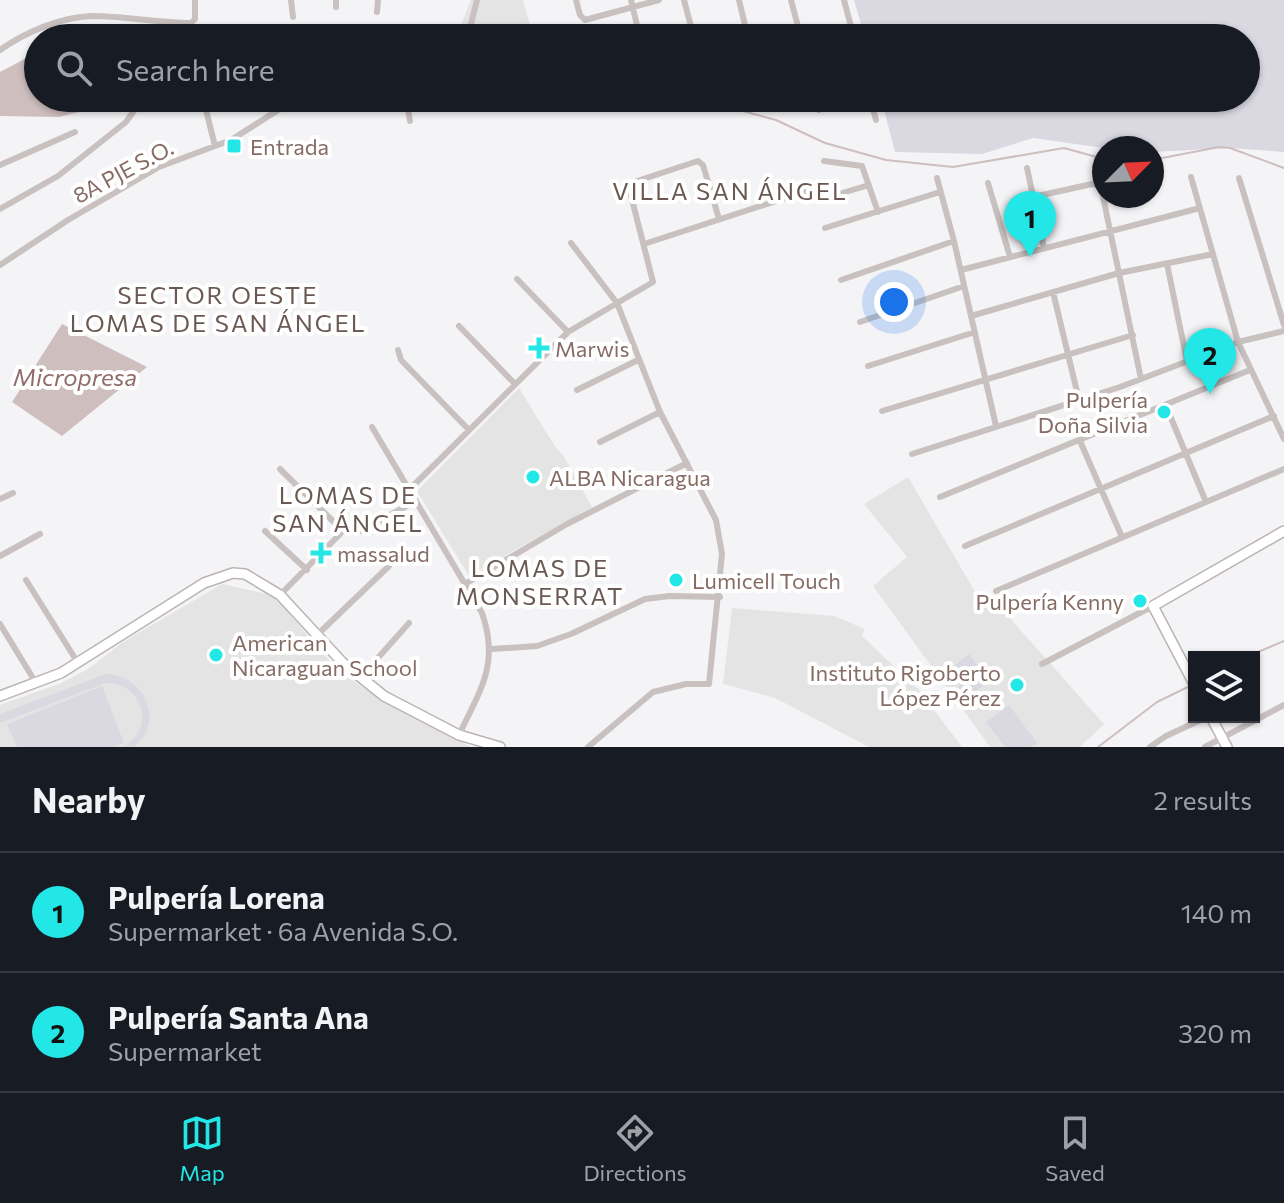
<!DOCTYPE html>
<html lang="en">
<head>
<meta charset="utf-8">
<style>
	:root { --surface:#171b24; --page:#20242c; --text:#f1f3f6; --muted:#9ea1a6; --line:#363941; --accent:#23e7e6 }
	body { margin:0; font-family:Commissioner,sans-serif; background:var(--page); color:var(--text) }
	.controls { position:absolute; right:24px; bottom:24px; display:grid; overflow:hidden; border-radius:0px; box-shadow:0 2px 6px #0004 }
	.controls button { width:72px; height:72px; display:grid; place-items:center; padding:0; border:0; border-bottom:2px solid var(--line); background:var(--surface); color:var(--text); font:40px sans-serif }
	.compass { position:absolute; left:1092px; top:136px; width:72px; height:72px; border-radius:50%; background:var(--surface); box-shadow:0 2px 6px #0004; rotate:66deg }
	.you { position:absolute; left:894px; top:302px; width:28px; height:28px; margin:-20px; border:6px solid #fff; border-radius:50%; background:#1a73e8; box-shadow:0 0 0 12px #1a73e833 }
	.badge { display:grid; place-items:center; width:52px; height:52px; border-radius:50%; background:var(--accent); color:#111; font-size:26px; font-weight:700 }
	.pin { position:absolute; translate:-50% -66px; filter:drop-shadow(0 2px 4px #0008) }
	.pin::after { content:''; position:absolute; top:42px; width:28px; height:24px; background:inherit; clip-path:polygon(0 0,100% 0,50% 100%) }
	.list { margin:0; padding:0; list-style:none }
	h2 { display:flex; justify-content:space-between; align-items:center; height:104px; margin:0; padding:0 32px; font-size:34px }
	h2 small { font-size:26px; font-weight:400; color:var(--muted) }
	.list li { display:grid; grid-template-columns:52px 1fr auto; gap:24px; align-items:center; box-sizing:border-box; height:120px; padding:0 32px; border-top:2px solid var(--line) }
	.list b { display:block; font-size:30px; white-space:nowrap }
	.list p { margin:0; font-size:26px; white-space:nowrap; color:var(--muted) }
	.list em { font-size:26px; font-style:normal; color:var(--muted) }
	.icon { flex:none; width:44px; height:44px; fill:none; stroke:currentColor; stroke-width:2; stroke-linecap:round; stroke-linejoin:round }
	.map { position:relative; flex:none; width:1284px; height:747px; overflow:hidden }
	.search { position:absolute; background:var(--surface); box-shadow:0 2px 6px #0004; left:24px; right:24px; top:24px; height:88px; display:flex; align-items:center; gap:20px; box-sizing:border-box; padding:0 28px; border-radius:44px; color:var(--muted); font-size:30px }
	.sheet { height:344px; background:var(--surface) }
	nav { display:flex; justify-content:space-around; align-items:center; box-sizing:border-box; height:112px; border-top:2px solid var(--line); background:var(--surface); font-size:22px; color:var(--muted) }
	nav a { display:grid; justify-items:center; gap:4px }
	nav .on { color:var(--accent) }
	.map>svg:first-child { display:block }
	.built { fill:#e5e4e5 }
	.green { fill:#dad8e1 }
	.water { fill:#cebebe }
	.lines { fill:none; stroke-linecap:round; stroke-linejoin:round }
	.stream { stroke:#cebebe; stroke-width:2 }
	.secondary-casing { stroke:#bdb4b2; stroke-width:12 }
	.street { stroke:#c8c1bf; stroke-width:6 }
	.secondary { stroke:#fff; stroke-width:9 }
	.poi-dot { fill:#23e7e6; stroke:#fff; stroke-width:3 }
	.labels { text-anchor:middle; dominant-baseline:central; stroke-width:8; stroke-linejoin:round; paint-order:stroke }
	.poi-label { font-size:22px; fill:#866c65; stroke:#fff; text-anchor:start }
	.street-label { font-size:22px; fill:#866c65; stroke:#fff }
	.neighbourhood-label { font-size:24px; letter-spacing:2px; fill:#6a5853; stroke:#fff }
	.water-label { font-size:24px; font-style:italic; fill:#906c6b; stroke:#fff }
</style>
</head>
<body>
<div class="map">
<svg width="1284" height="747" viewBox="0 0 1284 747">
	<rect width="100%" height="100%" fill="#f4f4f7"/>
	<path class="built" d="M471,0h52l7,25 -52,7 -19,-2z
		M519,388l37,60 7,7 29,52 -123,69 -52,-85z
		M908,477l73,125 11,-4 112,126 -24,23h-90l-117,-161 34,-29 -43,-53z
		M222,584l45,10 13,9 56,65 26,19 109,60h-471v-42l61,-22 27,-14 35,-27z
		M732,608l102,8 31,13 -3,7 57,54 43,57h-93l-94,-49 -52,-14z"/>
	<path class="green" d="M854,0h430v152l-54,-4 -78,4v-4h-48l-71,-10 -51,16 -87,-2 -14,-54h365v-60h-381z
		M969,654l9,12 -23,18 -9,-12z
		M982,667l9,12 -24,19 -9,-11z
		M106,674c38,1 60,47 28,73h-11c34,-19 20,-64 -17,-64l-106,40v-9z
		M102,686l22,57 -10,4h-97l-10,-23z
		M1009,705l28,38 -6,4h-26l-19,-25z"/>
	<path class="water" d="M38,52v46h39l6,7 10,1v6h-14l-20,5 -59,-1v-44z
		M62,324l85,43 -85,69 -50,-34z"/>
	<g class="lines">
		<path class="stream" d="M465,36l52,-2 6,4
			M200,38l22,-4 71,4
			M294,38l81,-4 71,2
			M695,98l81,22 49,23 61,17 67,7 111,-19 40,11
			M93,109l12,-1 11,-10
			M1152,160l67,-13 11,1 54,20
			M1246,657l38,-16
			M1098,747l59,-45 33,-16"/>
		<g class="secondary-casing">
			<path id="secondary" d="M1194,684l-41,-78 131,-75
				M0,696l61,-23 143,-90 29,-10 12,1 35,21 63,68 41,33 75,39 41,12
				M1211,717l16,30"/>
		</g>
		<path class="street" d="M291,0l2,17
			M576,0l4,15 5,5 74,-20
			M631,0l9,38
			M684,0l10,38
			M739,0l9,38
			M791,0l10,38
			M844,0l10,38
			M336,7v-7
			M377,12l1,-12
			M461,38l10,-14 6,-24
			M0,50c26,-18 60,-33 92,-34 33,0 66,7 99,7l4,-4v-19
			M203,98l12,48
			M406,98l4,23
			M816,98l3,12
			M870,98l6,22
			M824,161l38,5 16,46
			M0,165l75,-33
			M1027,168l17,80
			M1191,177l47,165 46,97
			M937,178l17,63 42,185
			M1239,178l45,147
			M988,183l22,74
			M1033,197l59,-13 6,1 4,7 39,187
			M819,200l50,-15
			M0,209l58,-33 68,-54 17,-24
			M825,228l115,-36
			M571,243l46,60 43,109 56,108 6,34 -13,130h-23l-33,8 -65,55
			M644,244l166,-54
			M1167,264l20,97
			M0,265l68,-45 91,-53 72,-27 66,-42
			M961,270l239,-62
			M517,279l51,53
			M841,280l113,-39
			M1053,292l26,108
			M971,316l148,-43 94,-19
			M860,322l104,-36
			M459,326l56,58
			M398,350l3,10 67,69
			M868,366l107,-34
			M577,390l61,-30
			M1166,406l40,96
			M882,411l251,-76
			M372,427l110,186c18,51 -2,77 -23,122
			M1080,441l42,96
			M600,442l60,-30
			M912,454l208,-67 118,-45 46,-11
			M280,469l63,62 13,2 60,-32
			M410,489l158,-157 85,-50 -25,-98 70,-23 5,4 16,54
			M940,497l310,-127
			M0,499l13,-6
			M265,531l42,39
			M965,546l309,-130
			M0,556l40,-22
			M26,580l52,83
			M465,584l102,-60 120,-61
			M996,591l288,-122
			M280,595l63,-64
			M0,624l36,59
			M316,636l73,-70
			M491,649l46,-3 34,-12 74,-35 25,-3 50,1
			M1042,664l111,-58
			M361,677l48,-54
			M1150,747l16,-11 41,-19
			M1205,747l79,-42"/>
		<use href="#secondary" class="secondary"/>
	</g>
	<g class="poi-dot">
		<rect x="226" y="138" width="16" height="16" rx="4"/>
		<path d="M535 336h8v8h8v8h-8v8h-8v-8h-8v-8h8z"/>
		<circle cx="1164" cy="412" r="8"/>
		<circle cx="533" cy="477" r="8"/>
		<path d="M317 541h8v8h8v8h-8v8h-8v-8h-8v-8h8z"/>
		<circle cx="676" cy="580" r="8"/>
		<circle cx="1140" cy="601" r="8"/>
		<circle cx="216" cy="655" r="8"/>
		<circle cx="1017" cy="685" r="8"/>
	</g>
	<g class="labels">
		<g class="poi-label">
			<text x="250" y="146">Entrada</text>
			<text x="555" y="348">Marwis</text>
			<text x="1148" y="399" text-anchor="end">Pulpería<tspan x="1148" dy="25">Doña Silvia</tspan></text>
			<text x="549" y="477">ALBA Nicaragua</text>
			<text x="337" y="553">massalud</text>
			<text x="692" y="580">Lumicell Touch</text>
			<text x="1124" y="601" text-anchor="end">Pulpería Kenny</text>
			<text x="232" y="642">American<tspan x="232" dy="25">Nicaraguan School</tspan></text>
			<text x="1001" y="672" text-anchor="end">Instituto Rigoberto<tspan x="1001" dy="25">López Pérez</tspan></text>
		</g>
		<g class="street-label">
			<text transform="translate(123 171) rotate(-28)">8A PJE S.O.</text>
		</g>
		<g class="neighbourhood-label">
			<text x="730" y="190">VILLA SAN ÁNGEL</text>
			<text x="218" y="294">SECTOR OESTE<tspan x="218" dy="28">LOMAS DE SAN ÁNGEL</tspan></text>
			<text x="348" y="494">LOMAS DE<tspan x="348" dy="28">SAN ÁNGEL</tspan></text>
			<text x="540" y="567">LOMAS DE<tspan x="540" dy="28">MONSERRAT</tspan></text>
		</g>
		<g class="water-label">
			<text x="75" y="376">Micropresa</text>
		</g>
	</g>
</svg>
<div class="controls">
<button><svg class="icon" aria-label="layers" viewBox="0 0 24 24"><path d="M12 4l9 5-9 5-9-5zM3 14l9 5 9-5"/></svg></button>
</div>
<svg class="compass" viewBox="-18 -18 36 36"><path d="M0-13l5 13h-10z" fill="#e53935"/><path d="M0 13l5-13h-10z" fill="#9ea1a6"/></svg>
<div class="you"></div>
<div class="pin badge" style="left:1030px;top:257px">1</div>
<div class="pin badge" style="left:1210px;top:394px">2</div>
<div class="search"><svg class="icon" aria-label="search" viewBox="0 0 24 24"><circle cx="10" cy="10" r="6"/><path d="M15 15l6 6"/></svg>Search here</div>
</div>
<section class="sheet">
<h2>Nearby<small>2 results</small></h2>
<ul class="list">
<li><span class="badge">1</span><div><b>Pulpería Lorena</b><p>Supermarket · 6a Avenida S.O.</p></div><em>140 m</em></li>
<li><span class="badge">2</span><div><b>Pulpería Santa Ana</b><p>Supermarket</p></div><em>320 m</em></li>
</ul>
</section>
<nav>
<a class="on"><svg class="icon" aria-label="map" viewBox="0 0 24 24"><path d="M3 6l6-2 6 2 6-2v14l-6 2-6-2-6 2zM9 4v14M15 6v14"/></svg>Map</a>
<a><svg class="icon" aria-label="directions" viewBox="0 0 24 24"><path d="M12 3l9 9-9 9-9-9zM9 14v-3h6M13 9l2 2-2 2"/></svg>Directions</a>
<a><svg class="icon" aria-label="saved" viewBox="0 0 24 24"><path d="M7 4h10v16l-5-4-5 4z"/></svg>Saved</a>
</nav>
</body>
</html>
